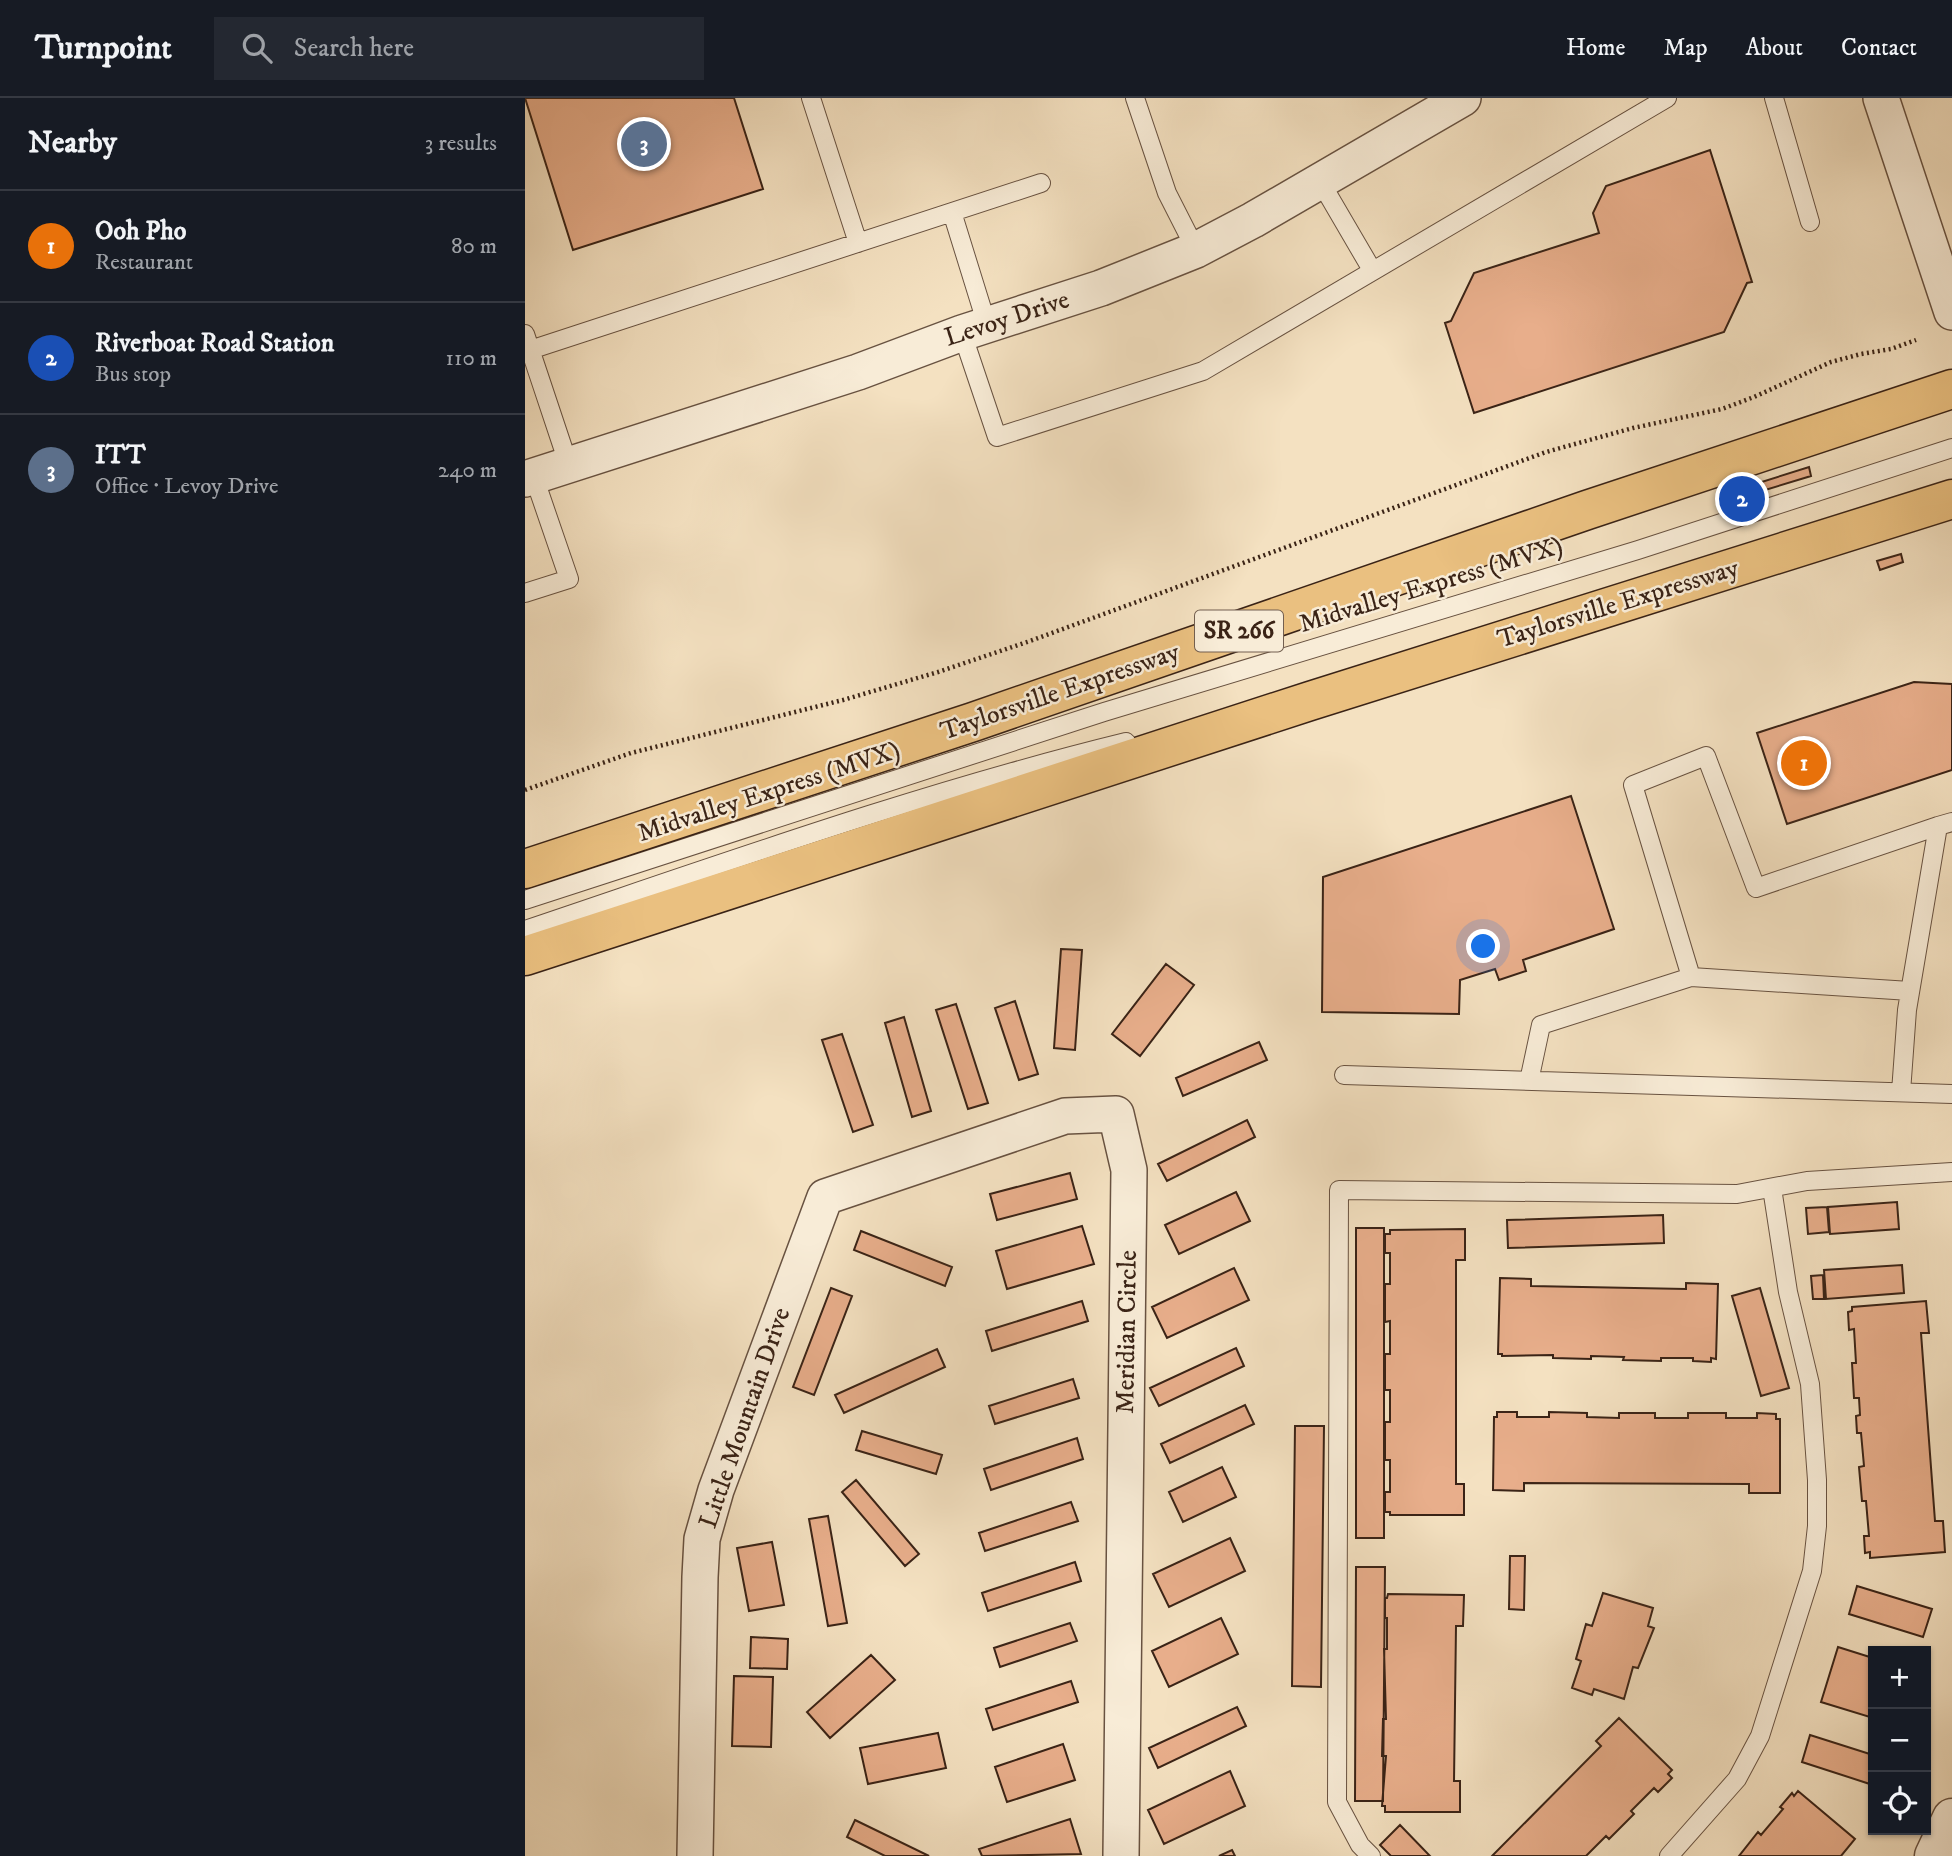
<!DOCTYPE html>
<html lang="en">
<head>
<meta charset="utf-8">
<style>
	:root { --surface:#171b24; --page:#242831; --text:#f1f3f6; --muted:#9ea1a6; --line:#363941; --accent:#0b8043 }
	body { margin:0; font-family:"IM FELL DW Pica",serif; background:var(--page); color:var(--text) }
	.controls { position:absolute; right:21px; bottom:21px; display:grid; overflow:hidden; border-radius:0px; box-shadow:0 2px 5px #0004 }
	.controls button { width:63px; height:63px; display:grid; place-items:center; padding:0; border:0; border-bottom:2px solid var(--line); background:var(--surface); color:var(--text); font:35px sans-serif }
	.you { position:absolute; left:959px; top:849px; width:24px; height:24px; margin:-18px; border:5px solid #fff; border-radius:50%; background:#1a73e8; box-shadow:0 0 0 10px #1a73e833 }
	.badge { display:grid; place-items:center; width:46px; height:46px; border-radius:50%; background:var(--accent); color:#fff; font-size:23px; font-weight:700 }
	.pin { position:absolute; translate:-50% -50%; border:4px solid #fff; box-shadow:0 2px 7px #0006 }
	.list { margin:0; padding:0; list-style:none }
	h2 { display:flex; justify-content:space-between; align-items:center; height:91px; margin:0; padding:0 28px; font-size:30px }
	h2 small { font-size:23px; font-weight:400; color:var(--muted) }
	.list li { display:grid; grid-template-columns:46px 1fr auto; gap:21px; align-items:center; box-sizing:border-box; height:112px; padding:0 28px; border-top:2px solid var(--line) }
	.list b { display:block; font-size:26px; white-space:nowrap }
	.list p { margin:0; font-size:23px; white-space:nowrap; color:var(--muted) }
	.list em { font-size:23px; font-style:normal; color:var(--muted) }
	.icon { flex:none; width:38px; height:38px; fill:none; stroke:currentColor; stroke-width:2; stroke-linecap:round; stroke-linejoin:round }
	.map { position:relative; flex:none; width:1427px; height:1758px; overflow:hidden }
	header { display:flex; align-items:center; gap:42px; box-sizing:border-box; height:98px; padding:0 35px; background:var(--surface); border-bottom:2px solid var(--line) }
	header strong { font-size:33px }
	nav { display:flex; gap:38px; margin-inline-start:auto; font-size:24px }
	.search { width:490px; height:63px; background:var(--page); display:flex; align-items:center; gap:18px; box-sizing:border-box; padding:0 24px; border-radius:0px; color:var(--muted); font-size:26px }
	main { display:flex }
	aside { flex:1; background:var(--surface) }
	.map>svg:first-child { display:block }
	.building { fill:#e8ae8b; stroke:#3a2316; stroke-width:2 }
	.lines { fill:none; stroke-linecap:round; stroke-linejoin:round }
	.service-casing { stroke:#685241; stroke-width:20 }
	.minor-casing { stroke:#685241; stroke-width:38 }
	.tertiary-casing { stroke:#685241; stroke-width:41 }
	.primary-casing { stroke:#3a2316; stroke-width:41 }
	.path { stroke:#3a2316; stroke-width:4.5; stroke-dasharray:2 3.5; stroke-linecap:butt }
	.service { stroke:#f8ecd7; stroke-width:18 }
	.minor { stroke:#f8ecd7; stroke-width:35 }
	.tertiary { stroke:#f8ecd7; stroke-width:38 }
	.primary { stroke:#eac080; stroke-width:38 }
	.labels { text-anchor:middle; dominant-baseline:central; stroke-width:5; stroke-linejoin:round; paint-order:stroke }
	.shield { fill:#f8ecd7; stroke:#735f50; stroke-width:2 }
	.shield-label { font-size:24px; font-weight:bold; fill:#3a2316 }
	.street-label { font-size:26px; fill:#3a2316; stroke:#f8ecd7 }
</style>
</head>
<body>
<header>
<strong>Turnpoint</strong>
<div class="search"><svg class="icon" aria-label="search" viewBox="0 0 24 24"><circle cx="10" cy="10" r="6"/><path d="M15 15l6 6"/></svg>Search here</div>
<nav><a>Home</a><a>Map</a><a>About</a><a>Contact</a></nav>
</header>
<main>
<aside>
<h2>Nearby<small>3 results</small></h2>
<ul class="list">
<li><span class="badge" style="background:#e8710a">1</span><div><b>Ooh Pho</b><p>Restaurant</p></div><em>80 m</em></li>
<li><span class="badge" style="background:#1a4fb4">2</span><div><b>Riverboat Road Station</b><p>Bus stop</p></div><em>110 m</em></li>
<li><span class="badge" style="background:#5c6f8a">3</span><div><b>ITT</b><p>Office · Levoy Drive</p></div><em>240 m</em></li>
</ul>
</aside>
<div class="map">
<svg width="1427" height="1758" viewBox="0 0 1427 1758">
	<rect width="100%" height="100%" fill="#f4e1c1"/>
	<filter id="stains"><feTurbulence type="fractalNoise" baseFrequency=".00286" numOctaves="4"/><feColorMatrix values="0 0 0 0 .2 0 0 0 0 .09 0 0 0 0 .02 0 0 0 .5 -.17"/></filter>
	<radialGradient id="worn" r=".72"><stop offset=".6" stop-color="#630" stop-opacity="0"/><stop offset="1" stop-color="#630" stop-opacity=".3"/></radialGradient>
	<path class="building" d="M0,0h209l29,91 -190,61z
		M1185,52l42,132 -5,1 -23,49 -250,81 -29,-90 6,-2 23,-48 125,-40 -6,-20 13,-27z
		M1284,369l2,9 -59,18 -3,-8z
		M1376,456l2,8 -23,8 -3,-9z
		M1389,584l38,2v86l-165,54 -30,-91z
		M1046,698l43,133 -91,31 3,11 -27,9 -4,-11 -35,11 -1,34 -137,-2 1,-135z
		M536,851l21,1 -7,100 -21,-2z
		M641,866l28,21 -54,71 -28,-22z
		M490,903l23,73 -19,6 -24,-72z
		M431,906l32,99 -20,6 -32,-99z
		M379,919l27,94 -19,6 -27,-94z
		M317,936l31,91 -20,7 -31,-92z
		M734,944l8,18 -84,36 -7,-18z
		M722,1022l8,17 -88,44 -9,-17z
		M545,1075l7,26 -80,21 -7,-26z
		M711,1094l14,29 -71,33 -14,-29z
		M1372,1104l2,27 -69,5 -2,-27z
		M1302,1109l2,25 -21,2 -2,-26z
		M1138,1117l1,28 -156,5 -1,-28z
		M557,1128l12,38 -87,25 -11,-38z
		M831,1130h28v310h-28z
		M940,1131v31h-9v224h8v31h-74v-3h-5v-20h5v-32h-5v-38h5v-32h-5v-36h5v-33l-5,1v-38h5v-31h-5v-19h5v-4z
		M336,1133l91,36 -7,19 -91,-36z
		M1377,1167l2,28 -78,6 -2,-29z
		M709,1170l15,32 -82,38 -15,-31z
		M1298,1177l1,24h-11l-2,-23z
		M975,1180l31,1v7l155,3v-6l32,1 -2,75 -5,-1v4l-18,-1v-3h-32v3l-38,-1 1,-3 -33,-1v3l-38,-1v-3l-51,1v-2h-4z
		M306,1190l21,8 -38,99 -21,-8z
		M1235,1190l29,100 -28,8 -29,-100z
		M557,1203l6,20 -96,30 -6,-20z
		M1401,1203l3,32h-8l14,188h8l2,31 -75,6v-6l-5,1 -1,-17h5l-3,-35h-4l-3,-34 5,-1 -3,-33h-4l-1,-17 4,-1 -1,-17h-5l-2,-35h4l-2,-34 -5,1 -1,-18 4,-1v-4z
		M711,1250l8,18 -85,40 -9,-18z
		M412,1251l8,18 -101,46 -9,-18z
		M548,1281l6,19 -84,26 -6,-18z
		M720,1307l9,19 -84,39 -9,-19z
		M972,1314h20v5h32v-5l38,1v4l32,1v-5h36v5h33v-5h38v5h31v-5l19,1v5h4v74h-31v-9l-225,-1v8l-31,-1 1,-73h3z
		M770,1328h29l-3,261 -29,-1z
		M337,1333l80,24 -6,19 -80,-24z
		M552,1340l6,21 -92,31 -7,-21z
		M697,1369l14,30 -53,25 -14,-30z
		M331,1382l63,74 -14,12 -63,-74z
		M546,1404l7,19 -93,30 -6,-18z
		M303,1418l19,107 -19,3 -19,-107z
		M705,1440l15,33 -76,36 -16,-33z
		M247,1444l12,63 -35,6 -12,-63z
		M985,1458h15l-1,54 -15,-1z
		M550,1464l6,19 -93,30 -6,-18z
		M831,1469h29l-2,234h-28z
		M1332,1488l75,23 -9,28 -74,-23z
		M1078,1495l50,15 -5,18 6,2 -16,40 -5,-1 -9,32 -30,-10 -2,6 -20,-7 9,-27 -5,-2 10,-35 6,2z
		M863,1496l76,1 -1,31h-7l-2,155h6v31h-75v-6h-3l4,-50h-4l1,-37h3l-2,-70h3v-31h-2v-20h2z
		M696,1520l17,36 -69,33 -17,-36z
		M545,1525l7,18 -77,26 -6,-19z
		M226,1539l37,2 -1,30 -37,-1z
		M1313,1549l35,11v60l-52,-16z
		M346,1557l24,25 -65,58 -23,-26z
		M209,1578l39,1 -2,70 -39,-1z
		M546,1583l7,21 -85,28 -7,-21z
		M712,1609l9,19 -88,42 -9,-20z
		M1094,1620l53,52 -4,4 4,4 -14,14 -4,-4 -23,23 3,3 -25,25 -3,-3 -20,20h-94l109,-110 -5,-5z
		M413,1635l8,35 -78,16 -8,-36z
		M1285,1637l63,20v30l-71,-23z
		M538,1646l12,36 -68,22 -12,-35z
		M705,1673l15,35 -81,38 -16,-34z
		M1273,1693l57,48 -14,17h-102l19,-24 3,3 22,-26 -3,-2 12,-14 2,3z
		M545,1721l11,35 -99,2 -3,-7z
		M330,1722l74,36h-44l-38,-19z
		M875,1727l30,31h-39l-11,-11z
		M707,1752l3,6h-16z"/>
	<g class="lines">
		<g class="service-casing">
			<path id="service" d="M286,0l47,145
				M610,0l32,95 29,57
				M1249,0l36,124
				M795,83l52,89
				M427,114l35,113
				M437,235l35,104 206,-66 464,-273
				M0,236l44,132
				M5,252l511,-167
				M0,495l44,-14 -35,-102
				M0,802l579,-188 534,-162 314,-102
				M0,832c199,-67 397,-138 601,-188
				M1385,893l-219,-14 -58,-192 73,-29 50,132 182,-62
				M819,977l608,19
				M1004,983l12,-56 150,-48
				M1376,994l6,-82 31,-184 14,-4
				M846,1758l-11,-11 -23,-43 2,-612 398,4 70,-13 145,-9
				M1144,1758l68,-77 23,-43 52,-165 5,-45v-46l-7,-96 -22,-92 -16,-104"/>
		</g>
		<g class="minor-casing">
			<path id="minor" d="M1356,0l71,214
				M0,381l333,-107 104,-39 139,-45 95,-38 57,-30 210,-122
				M170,1758l5,-279 2,-38 14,-49 109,-293 240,-81 51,-2 13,56 -8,686"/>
		</g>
		<g class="tertiary-casing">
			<path id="tertiary" d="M1409,1758l18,-38"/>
		</g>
		<g class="primary-casing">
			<path id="primary" d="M0,771l448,-147 614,-212 365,-121
				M0,858l785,-255 642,-202"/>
		</g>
		<path class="path" d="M0,692l106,-37 212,-53 95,-28 92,-31 516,-189 87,-24 89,-19 32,-12 77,-35 30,-8 30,-5 25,-9"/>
		<use href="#service" class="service"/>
		<use href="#minor" class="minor"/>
		<use href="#tertiary" class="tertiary"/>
		<use href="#primary" class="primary"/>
	</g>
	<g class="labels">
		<rect class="shield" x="670" y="512.5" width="88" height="41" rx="5"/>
		<g class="shield-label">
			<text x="714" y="533">SR 266</text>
		</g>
		<g class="street-label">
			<text transform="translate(482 221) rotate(-18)">Levoy Drive</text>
			<text transform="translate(906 487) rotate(-17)">Midvalley Express (MVX)</text>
			<text transform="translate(1093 506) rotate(-17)">Taylorsville Expressway</text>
			<text transform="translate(535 594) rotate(-19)">Taylorsville Expressway</text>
			<text transform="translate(244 694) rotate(-18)">Midvalley Express (MVX)</text>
			<text transform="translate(602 1234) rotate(-89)">Meridian Circle</text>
			<text transform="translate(220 1320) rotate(-71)">Little Mountain Drive</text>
		</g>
	</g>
	<rect width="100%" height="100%" filter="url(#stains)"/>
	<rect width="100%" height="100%" fill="url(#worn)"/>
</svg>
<div class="controls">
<button>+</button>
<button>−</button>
<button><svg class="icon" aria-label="locate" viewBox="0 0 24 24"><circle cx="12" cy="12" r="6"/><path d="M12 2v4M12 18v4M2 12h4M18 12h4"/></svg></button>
</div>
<div class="you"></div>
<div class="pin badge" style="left:1279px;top:665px;background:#e8710a">1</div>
<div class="pin badge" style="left:1217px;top:401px;background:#1a4fb4">2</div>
<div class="pin badge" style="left:119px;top:46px;background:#5c6f8a">3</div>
</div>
</main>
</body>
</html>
